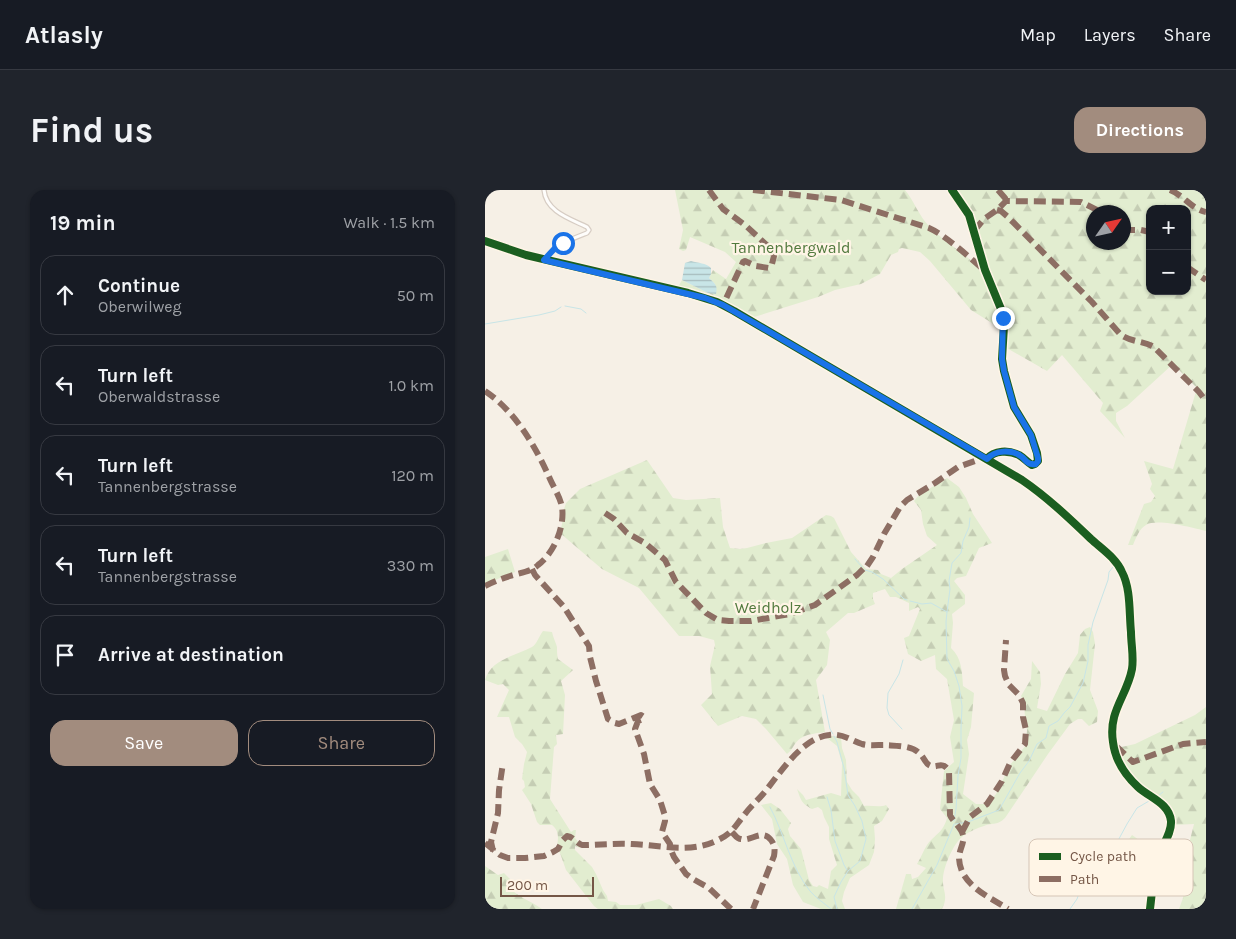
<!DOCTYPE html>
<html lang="en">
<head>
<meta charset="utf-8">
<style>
	:root { --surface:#171b24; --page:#20242c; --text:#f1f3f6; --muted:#9ea1a6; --line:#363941; --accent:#a28c7e }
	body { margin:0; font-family:Karla,sans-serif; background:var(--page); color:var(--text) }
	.controls { position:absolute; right:15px; top:15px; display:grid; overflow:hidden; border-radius:10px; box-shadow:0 1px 4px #0004 }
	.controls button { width:45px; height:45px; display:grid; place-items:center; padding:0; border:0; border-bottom:1px solid var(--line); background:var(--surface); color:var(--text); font:25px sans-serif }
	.compass { position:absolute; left:601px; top:15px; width:45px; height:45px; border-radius:50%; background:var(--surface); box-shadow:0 1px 4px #0004; rotate:56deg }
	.scale { position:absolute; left:15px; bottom:12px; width:94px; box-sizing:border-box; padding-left:5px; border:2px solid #745646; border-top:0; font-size:14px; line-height:18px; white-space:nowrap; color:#745646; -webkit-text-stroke:4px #fff5e6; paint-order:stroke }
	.stop { position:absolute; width:15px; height:15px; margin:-11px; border:4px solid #1a73e8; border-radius:50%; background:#fff }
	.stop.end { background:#1a73e8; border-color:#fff; box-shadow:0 1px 5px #0008 }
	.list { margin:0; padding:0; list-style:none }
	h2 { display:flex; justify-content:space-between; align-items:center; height:65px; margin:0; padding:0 20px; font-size:21px }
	h2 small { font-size:16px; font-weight:400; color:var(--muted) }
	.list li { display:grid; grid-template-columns:32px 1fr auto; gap:15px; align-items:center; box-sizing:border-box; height:80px; margin:0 10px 10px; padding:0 10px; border:1px solid var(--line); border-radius:15px }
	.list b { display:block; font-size:19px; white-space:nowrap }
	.list p { margin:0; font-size:16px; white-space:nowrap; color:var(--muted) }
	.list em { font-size:16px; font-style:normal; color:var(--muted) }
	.actions { display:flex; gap:10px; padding:15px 20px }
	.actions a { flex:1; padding:11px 0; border:1px solid var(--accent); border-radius:15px; text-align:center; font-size:18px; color:var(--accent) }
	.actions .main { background:var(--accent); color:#fff }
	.icon { flex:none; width:28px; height:28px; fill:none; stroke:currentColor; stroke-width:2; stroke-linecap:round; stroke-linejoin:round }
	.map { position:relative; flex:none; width:721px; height:719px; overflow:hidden; border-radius:15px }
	header { display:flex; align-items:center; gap:30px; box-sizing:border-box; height:70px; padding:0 25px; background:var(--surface); border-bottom:1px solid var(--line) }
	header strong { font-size:24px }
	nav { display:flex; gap:28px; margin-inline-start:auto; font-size:18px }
	.intro { display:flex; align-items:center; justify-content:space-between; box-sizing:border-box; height:120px; padding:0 30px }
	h1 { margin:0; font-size:35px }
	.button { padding:12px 22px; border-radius:15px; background:var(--accent); color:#fff; font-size:18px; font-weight:700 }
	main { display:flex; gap:30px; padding:0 30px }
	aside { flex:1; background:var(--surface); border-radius:15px; box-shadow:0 1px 4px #0004 }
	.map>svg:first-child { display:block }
	.forest { fill:url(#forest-firs); fill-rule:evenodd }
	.pitch { fill:#e2edd0 }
	.water { fill:url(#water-rules) }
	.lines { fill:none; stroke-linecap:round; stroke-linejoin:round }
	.stream { stroke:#c8e5e7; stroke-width:1 }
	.street-casing { stroke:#d7cdc4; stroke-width:5.5 }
	.secondary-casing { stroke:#d6ccc3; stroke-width:7 }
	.street { stroke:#fefdfb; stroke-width:3 }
	.secondary { stroke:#fefdfb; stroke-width:4.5 }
	.quiet { stroke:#8d6e63; stroke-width:6; stroke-dasharray:12 6; stroke-linecap:butt }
	.cycleway-casing { stroke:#fff5e6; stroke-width:11 }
	.cycleway { stroke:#1b5e20; stroke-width:8 }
	.route { stroke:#1a73e8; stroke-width:6 }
	.labels { text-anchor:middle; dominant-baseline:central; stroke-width:4.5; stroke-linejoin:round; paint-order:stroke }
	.park-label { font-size:16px; fill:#527a3e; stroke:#fff5e6 }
	.key { fill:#fff5e6; stroke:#d5c5b6; stroke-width:1 }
	.key-label { font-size:14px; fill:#745646 }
</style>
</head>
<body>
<header>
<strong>Atlasly</strong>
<nav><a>Map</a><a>Layers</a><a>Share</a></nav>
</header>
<div class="intro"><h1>Find us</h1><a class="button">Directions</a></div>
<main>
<aside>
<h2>19 min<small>Walk · 1.5 km</small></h2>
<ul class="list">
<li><svg class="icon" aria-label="ahead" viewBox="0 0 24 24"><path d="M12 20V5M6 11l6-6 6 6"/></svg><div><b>Continue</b><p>Oberwilweg</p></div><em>50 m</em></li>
<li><svg class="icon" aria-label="left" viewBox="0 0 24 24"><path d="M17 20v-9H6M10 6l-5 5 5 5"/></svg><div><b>Turn left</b><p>Oberwaldstrasse</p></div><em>1.0 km</em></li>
<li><svg class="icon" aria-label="left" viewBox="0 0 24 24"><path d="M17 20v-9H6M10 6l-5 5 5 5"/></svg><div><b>Turn left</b><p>Tannenbergstrasse</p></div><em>120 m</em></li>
<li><svg class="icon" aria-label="left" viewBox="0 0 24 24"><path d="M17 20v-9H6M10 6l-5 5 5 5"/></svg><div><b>Turn left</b><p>Tannenbergstrasse</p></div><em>330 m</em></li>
<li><svg class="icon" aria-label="arrive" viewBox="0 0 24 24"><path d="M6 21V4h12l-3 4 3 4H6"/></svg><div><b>Arrive at destination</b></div></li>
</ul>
<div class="actions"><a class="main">Save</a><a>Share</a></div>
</aside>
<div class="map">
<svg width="721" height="719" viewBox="0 0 721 719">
	<defs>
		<pattern id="forest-firs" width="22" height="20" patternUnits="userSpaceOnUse" patternTransform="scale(1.25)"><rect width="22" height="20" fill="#e2edd0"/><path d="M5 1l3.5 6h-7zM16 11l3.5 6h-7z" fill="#c5cdb4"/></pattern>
		<pattern id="water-rules" width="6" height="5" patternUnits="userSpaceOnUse" patternTransform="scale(1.25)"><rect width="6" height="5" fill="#c8e5e7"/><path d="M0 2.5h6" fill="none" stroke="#a7bcbd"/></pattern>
	</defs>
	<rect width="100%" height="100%" fill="#f6f0e6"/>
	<path class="forest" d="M190,0h230c9,11 14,26 24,36 13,14 31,24 45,37 16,14 25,42 29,63l-3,2 -29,-18 -41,-49 -10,-9 -18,-4 -3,1 -1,3 -7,3 -11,19 -19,10 -26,6 -17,7 -67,21 -26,-16 -47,-15 4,-7 26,13 7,-9 -6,-6 4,-8 13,9 10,-17 -11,-10 -35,-15 -4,13 -3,1 -4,-2 4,-19z
		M469,0h252v341c-13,-3 -49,-13 -60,-6 -7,4 -10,13 -13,20h-5l16,-41 7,-2 4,-6 -5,-7 2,-5 -8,-23 29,8 24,-81 -24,-24 -46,42 -11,7v8l9,17 -25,-27 3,-8 -41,-48 -15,16 -42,-24 1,-21 -5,-19 -19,-53 -6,-26zM665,19h37v82h-37zM608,22h30v30h-30z
		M162,270l26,38 13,2 34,-2 3,29 7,21 10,1 7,-1 19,-5 26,-5 34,-23 5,1 3,2 17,34 15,17 12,1 3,4 10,4 11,-9 35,-24 -10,-9 -4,-12 -2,-14 -7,-9 5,-6 28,-17 12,9 7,11 7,16 19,29 -13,5 -13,28 -9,2 -3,3 11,14v9l-13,10 1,9 -2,25c11,10 11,24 12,38l11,7 -3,34 -4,13 2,14 -6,40 13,10h11l9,-10 14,-29 16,-20 1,-15 -2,-13 -1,-15 -3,-6 10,-17 1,-18 8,11 1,12 -4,24 10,3 18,-37 13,-21 2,-18 5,-6 5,-2 3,5 2,12 -5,46 8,21 -1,11 -8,4 -7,-7h-4l-8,5 -22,30 -43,64c-8,8 -11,4 -21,8 -7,2 -15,6 -21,10 -10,8 -19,30 -20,42 -1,13 6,17 -1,31h-46l10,-35h5l1,5 6,-2 8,-9 -9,-4c4,-6 6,-13 10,-19 8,-11 16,-12 20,-27l-7,-9 4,-38 10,-9 -4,-25 4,-17 -7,-41 -11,-10 -1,-14 -14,6 -13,-7 -4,-16 5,-2 11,-27 -2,-2 -9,4v-8l-13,-6h-6l-5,-8 -12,4v6l2,5 -21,9h-6l-22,19 4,8 -3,25 -11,15 9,52c-7,1 -18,2 -24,6 -7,4 -8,12 -14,16l-21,-25 -10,-10 -14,-3 -24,10 -17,-21 11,-11 -2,-28 5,-21 -1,-5 -15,-4h-20l-40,-48 -37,-19 -42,-36 4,-18 -1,-3 3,-9 14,-14z
		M23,359l7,23 -30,12v-27z
		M58,441l9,1c1,5 4,11 5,15 0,4 0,8 1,12l15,11 -12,11 4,14 -2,39 -7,1 1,9 -3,3 -4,52 21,33 3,-2h2l-1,8 5,6v4l-5,-2v4l17,17 4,7 7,16 4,6 1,5 8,1 4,3h16l23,-6 12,7 2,3h-75l-4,-3 -28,-36 -6,-17 -3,-5c1,-10 3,-16 -5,-23h-12l-3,-3 -6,-18 -9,-14 3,-3 -1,-6 -2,-2 2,-15 3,-12 -5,-8 -7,-7 -6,-20h-12l12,-27 -6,-6 -5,1 -13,-5c6,-21 30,-24 47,-33 5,-3 7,-11 11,-16z
		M721,517v202h-27l4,-11 2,-38 9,-36 -20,1 -2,-10 -2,-5c-22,-18 -44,-34 -53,-62l18,-4 60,-29z
		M344,546l12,1 1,11 4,12 1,22 5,8 7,7 5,9c8,-1 15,2 22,-1l3,4 -7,12 -8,5 1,13 -1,13 -5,13 -19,13 -6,14 -2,9 3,8h-24l-18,-7 -10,-17 -6,-26 -10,-15 -5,-25 -11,-14 10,-2 9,6 11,14 -3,6 2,7 11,13 8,31 4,6 4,1 2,-2 9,4 3,-18 6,-6 -8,-26v-12l-5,-10 -2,-7 -4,-3 -6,2c-11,-6 -11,-9 -15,-20l6,6 3,5 25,-7 10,3 1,-33 -5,-17 -10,-8z
		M0,676l13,9 6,-2 6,6v9c8,9 21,13 32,21h-57z"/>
	<path class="pitch" d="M647,645l20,14 -6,8 -19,-15z"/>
	<path class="water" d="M206,71c7,2 15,2 20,7v6l-2,4c6,6 9,7 7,16l-8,-1 -26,-13 3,-17z"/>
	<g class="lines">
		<path class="stream" d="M80,116l16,3 5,4
			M0,134l54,-9 16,-4 6,-4
			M370,369l7,8
			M380,380l7,2 11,7 21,20 3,1
			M425,411l12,3 9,-1 16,9 -1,10 1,37 7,12 5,15 3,20 -1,23v29l-3,18 -2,33 -2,12
			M462,422l3,-23 -1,-8 3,-18 9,-10 2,-12 6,-14 1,-9
			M338,505l7,34 3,5
			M417,539l-13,-14 -2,-7 1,-15 11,-19 4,-14
			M349,546l3,6 7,26 4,27 7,11 7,15 4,18 -6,22 -12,10 -7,11 -7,15 3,12
			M673,606l5,-4
			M342,607l4,13 4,31 9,24 3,5
			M285,617c14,26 21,61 40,84 6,7 14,12 21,18
			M483,632l31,-12 21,-37 9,-12 8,-17 9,-6 3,-12 9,-5 6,-8 6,-6 13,-24 5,-22v-16l5,-23 15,-42 1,-8 4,-5
			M477,633l5,-1
			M471,634l5,-1
			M427,719l25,-44 17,-41h1
			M585,719l7,-10 9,-24 6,-9 22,-18 13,-24 10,-16 12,-7"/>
		<g class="street-casing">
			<path id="street" d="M59,0c2,22 27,29 43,37l2,3 -2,3c-18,7 -30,11 -42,26
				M467,0l17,25 16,55 16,39 3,17 -2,33 2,12 10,36 17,28 6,18 1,8 -3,3 -3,1c-5,-3 -8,-7 -13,-10 -10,-5 -25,-5 -32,4"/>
		</g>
		<g class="secondary-casing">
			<path id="secondary" d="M0,51l41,14 162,38 29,9 17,9 288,169c25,17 47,38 69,59 11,10 25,19 31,33 9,17 7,41 9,60 0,12 3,25 1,37 -5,27 -24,42 -19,73 2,17 12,33 25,45 12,11 31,16 33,34 1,14 -11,26 -14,39 -4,16 -5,33 -7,49"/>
		</g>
		<use href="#street" class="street"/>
		<use href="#secondary" class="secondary"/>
		<path class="quiet" d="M224,0l14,19 22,16 27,25 2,6 -2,8 -3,4 -13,-2 -11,-5 -2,1 -20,43
			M268,0l88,10 88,28c16,7 40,29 54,41
			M513,0l7,8 1,3
			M685,0c15,6 21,19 36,22
			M512,20l4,1 7,6 84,85 29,33c10,7 23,6 33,12l45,45 7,9
			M638,40h18l9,2
			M489,41l10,-12 13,-9 9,-9 75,1 20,10
			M702,77l19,13
			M0,201c30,20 51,56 65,88 4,9 10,18 12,28 3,20 -8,46 -24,58 -7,7 -19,8 -28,11 -9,3 -17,6 -25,10
			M120,323l9,6 13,14 18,10 13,11 7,6 11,22 30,31 12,7 11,1h22l39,-7 25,-9 42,-30 7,-7
			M382,376l6,-9 11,-23 16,-27 7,-7 28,-17 23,-16 17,-6 8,-4
			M47,379l3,6 29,32 25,39 1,11 6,24 12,38 7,4 4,1 22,-9 3,2 -1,2 -5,2 -3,8 9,25 6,30 10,16 5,16v5l-3,11 8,12v4l4,9 12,17 7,5 16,9 22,21
			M631,556l17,16 50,-18 23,-2
			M247,642c2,2 5,7 9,7 10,3 21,-11 30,1 4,5 4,10 3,16l-21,53
			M477,642l8,-15 17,-13 6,-9 9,-14 8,-18 15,-19 1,-14 -3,-13v-14l-4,-8 -10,-10 -4,-9 -1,-6 2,-30
			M0,653l15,12 8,3h17l19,-2 9,-4 5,-3 5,-9 4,-4c7,1 9,7 15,9 17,0 33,-2 50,-1 29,1 58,10 86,-4 16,-8 16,-13 27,-26 5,-7 12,-13 18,-20 16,-19 38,-56 66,-59 13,-2 21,5 33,9 7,2 15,1 22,1 11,1 29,0 36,9 4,3 5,9 9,11 9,5 12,-6 20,6l1,44c3,7 11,12 13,20 2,7 -4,15 -4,23 1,27 29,38 49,51
			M8,661l-2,-9 7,-29 1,-23 4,-27"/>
		<g class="cycleway-casing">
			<path id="cycleway" d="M467,0l17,25 16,55 16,39 3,17 -2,33 2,12 10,36 17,28 6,18 1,8 -3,3 -3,1c-5,-3 -8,-7 -13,-10 -10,-5 -25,-5 -32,4
				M0,51l41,14 162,38 29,9 17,9 288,169c25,17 47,38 69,59 11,10 25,19 31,33 9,17 7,41 9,60 0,12 3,25 1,37 -5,27 -24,42 -19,73 2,17 12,33 25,45 12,11 31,16 33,34 1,14 -11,26 -14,39 -4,16 -5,33 -7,49"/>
		</g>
		<use href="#cycleway" class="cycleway"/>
	</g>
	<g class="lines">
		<path class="route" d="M78,53l-7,4 -12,13 161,38 18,7 26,15 238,139c8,-9 25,-10 35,-2 3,2 5,7 10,7 4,1 4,0 6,-3v-3l-7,-23 -17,-28 -10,-36 -2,-12 1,-41"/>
	</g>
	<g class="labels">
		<g class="park-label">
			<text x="306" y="57">Tannenbergwald</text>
			<text x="283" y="417">Weidholz</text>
		</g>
	</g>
	<rect x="544" y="649" width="164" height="57" rx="8" class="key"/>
	<rect x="554" y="663" width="22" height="7" fill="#1b5e20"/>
	<rect x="554" y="686" width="22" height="6" fill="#8d6e63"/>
	<g class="key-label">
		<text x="585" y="671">Cycle path</text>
		<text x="585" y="694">Path</text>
	</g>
</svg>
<div class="controls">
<button>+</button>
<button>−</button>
</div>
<svg class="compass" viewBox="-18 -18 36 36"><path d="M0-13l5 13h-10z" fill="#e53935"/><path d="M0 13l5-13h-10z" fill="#9ea1a6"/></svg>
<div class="scale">200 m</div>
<div class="stop" style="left:78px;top:53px"></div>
<div class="stop end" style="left:518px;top:128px"></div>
</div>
</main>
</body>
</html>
